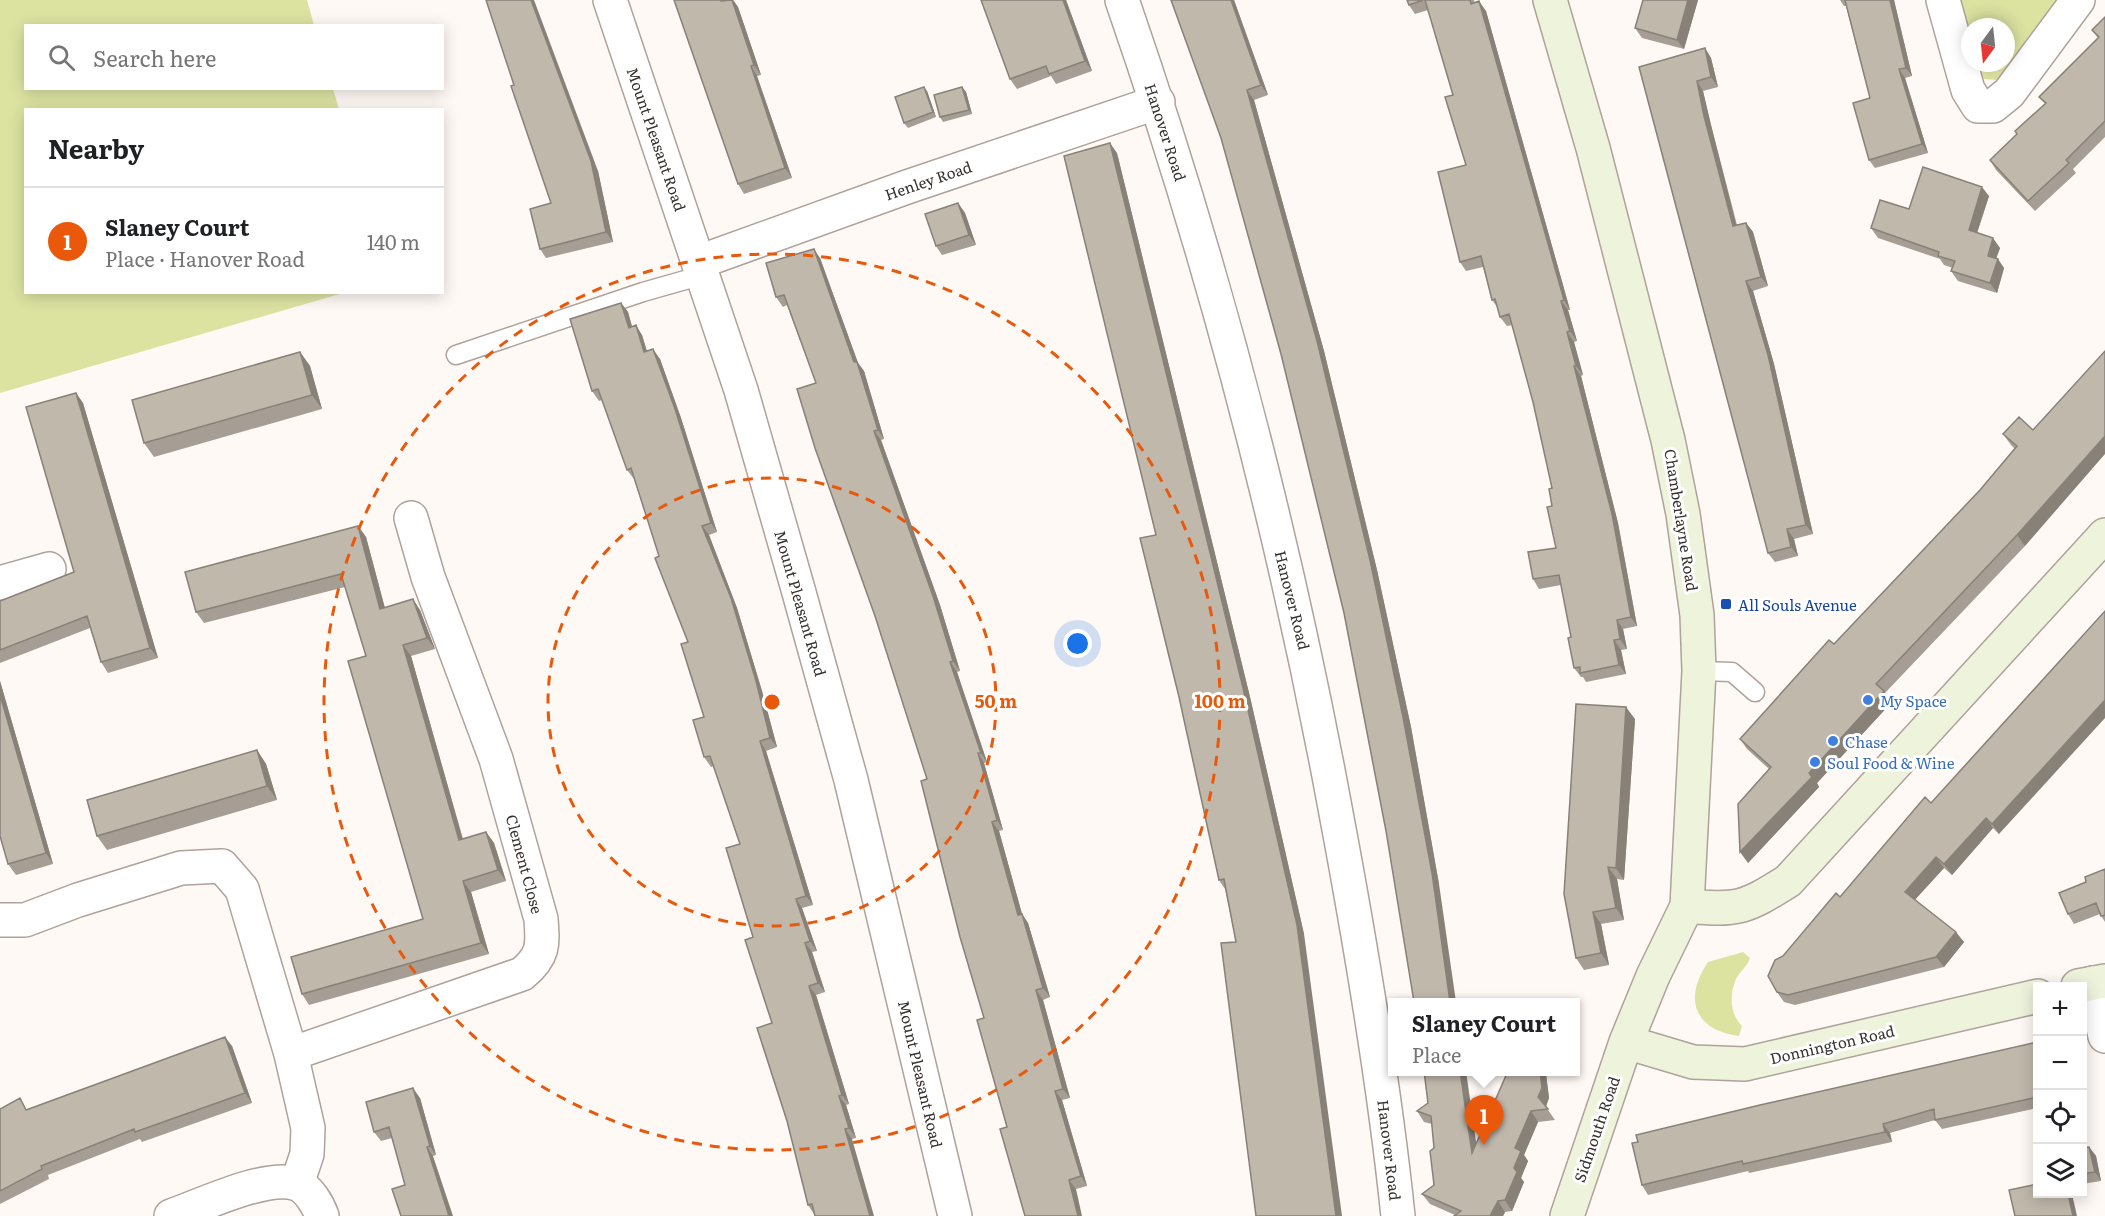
<!DOCTYPE html>
<html lang="en">
<head>
<meta charset="utf-8">
<style>
	:root { --surface:#fff; --page:#f2f2f2; --text:#202124; --muted:#757577; --line:#e0e0e0; --accent:#ea580c }
	body { margin:0; font-family:Literata,serif; background:var(--page); color:var(--text) }
	.controls { position:absolute; right:18px; bottom:18px; display:grid; overflow:hidden; border-radius:0px; box-shadow:0 3px 15px #0003 }
	.controls button { width:54px; height:54px; display:grid; place-items:center; padding:0; border:0; border-bottom:2px solid var(--line); background:var(--surface); color:var(--text); font:30px sans-serif }
	.compass { position:absolute; left:1961px; top:18px; width:54px; height:54px; border-radius:50%; background:var(--surface); box-shadow:0 3px 15px #0003; rotate:195deg }
	.you { position:absolute; left:1078px; top:644px; width:21px; height:21px; margin:-15px; border:4px solid #fff; border-radius:50%; background:#1a73e8; box-shadow:0 0 0 9px #1a73e833 }
	.badge { display:grid; place-items:center; width:39px; height:39px; border-radius:50%; background:var(--accent); color:#fff; font-size:20px; font-weight:700 }
	.pin { position:absolute; translate:-50% -50px; filter:drop-shadow(0 2px 3px #0008) }
	.pin::after { content:''; position:absolute; top:32px; width:21px; height:18px; background:inherit; clip-path:polygon(0 0,100% 0,50% 100%) }
	.popup { position:absolute; left:1388px; top:998px; width:192px; height:78px; box-sizing:border-box; display:grid; place-content:center; border-radius:0px; background:var(--surface); filter:drop-shadow(0 2px 4px #0005); font-size:20px; white-space:nowrap; color:var(--muted) }
	.popup b { font-size:22px; color:var(--text) }
	.popup::after { content:''; position:absolute; left:50%; top:100%; margin-left:-12px; border:12px solid transparent; border-top-color:var(--surface) }
	.list { margin:0; padding:0; list-style:none }
	h2 { display:flex; justify-content:space-between; align-items:center; height:78px; margin:0; padding:0 24px; font-size:26px }
	h2 small { font-size:20px; font-weight:400; color:var(--muted) }
	.list li { display:grid; grid-template-columns:39px 1fr auto; gap:18px; align-items:center; box-sizing:border-box; height:108px; padding:0 24px; border-top:2px solid var(--line) }
	.list b { display:block; font-size:22px; white-space:nowrap }
	.list p { margin:0; font-size:20px; white-space:nowrap; color:var(--muted) }
	.list em { font-size:20px; font-style:normal; color:var(--muted) }
	.icon { flex:none; width:33px; height:33px; fill:none; stroke:currentColor; stroke-width:2; stroke-linecap:round; stroke-linejoin:round }
	.map { position:relative; flex:none; width:2105px; height:1216px; overflow:hidden }
	.search { position:absolute; background:var(--surface); box-shadow:0 3px 15px #0003; left:24px; top:24px; width:420px; height:66px; display:flex; align-items:center; gap:15px; box-sizing:border-box; padding:0 21px; border-radius:0px; color:var(--muted); font-size:22px }
	.panel { position:absolute; background:var(--surface); box-shadow:0 3px 15px #0003; left:24px; top:108px; width:420px; height:186px; border-radius:0px }
	.map>svg:first-child { display:block }
	.green { fill:#dce3a1 }
	.lines { fill:none; stroke-linecap:round; stroke-linejoin:round }
	.lane-casing { stroke:#afa29a; stroke-width:21 }
	.street-casing { stroke:#afa29a; stroke-width:36 }
	.secondary-casing { stroke:#afa29a; stroke-width:36 }
	.lane { stroke:#fff; stroke-width:18 }
	.street { stroke:#fff; stroke-width:33 }
	.secondary { stroke:#eef4dc; stroke-width:33 }
	.wall { fill:#a69e94 }
	.shaded-wall { fill:#878178 }
	.building { fill:#c1b8ac; stroke:#878178; stroke-width:1.5 }
	.ring { fill:none; stroke:#e8590c; stroke-width:3; stroke-dasharray:10 8 }
	.transit-dot { fill:#1a4fb4; stroke:#fff; stroke-width:2 }
	.shop-dot { fill:#3f7fe0; stroke:#fff; stroke-width:2 }
	.labels { text-anchor:middle; dominant-baseline:central; stroke-width:6; stroke-linejoin:round; paint-order:stroke }
	.street-label { font-size:15px; fill:#36312e; stroke:#fff }
	.transit-label { font-size:15px; fill:#164399; stroke:#fff; text-anchor:start }
	.shop-label { font-size:15px; fill:#366cbe; stroke:#fff; text-anchor:start }
	.centre { fill:#e8590c; stroke:#fff; stroke-width:3 }
	.ring-label { font-size:18px; text-anchor:middle; font-weight:bold; fill:#e8590c; stroke:#fff; stroke-width:6; stroke-linejoin:round; paint-order:stroke }
</style>
</head>
<body>
<div class="map">
<svg width="2105" height="1216" viewBox="0 0 2105 1216">
	<rect width="100%" height="100%" fill="#fff9f5"/>
	<path class="green" d="M0,0h307l7,25 -288,1v62l307,1 6,20 -313,1v182l317,1 -343,100z
		M1958,0h102l-55,74 -9,6 -12,-1 -9,-16h31v-36h-36v19z
		M1743,952l7,6c-3,9 -10,13 -14,21 -7,16 -6,35 6,47l-3,10c-45,-6 -56,-37 -31,-74z"/>
	<g class="lines">
		<g class="lane-casing">
			<path id="lane" d="M456,355l187,-63 60,-17
				M1699,671l33,1 23,20"/>
		</g>
		<g class="street-casing">
			<path id="street" d="M610,0l131,390 57,199 53,191 104,436
				M1122,0c92,265 163,537 214,813 25,133 48,268 62,403
				M1943,0l25,90 10,16h15l16,-13 69,-93
				M699,262l208,-75 251,-85
				M0,583l49,-14
				M0,920h25l53,-20 103,-32 41,-2 20,23 49,165 17,74 -1,26 -10,30
				M2093,983l12,53
				M291,1054l231,-80c22,-18 21,-29 19,-55l-45,-160 -68,-182 -17,-59
				M171,1216c29,-10 97,-43 126,-32 12,5 21,21 25,32"/>
		</g>
		<g class="secondary-casing">
			<path id="secondary" d="M1550,0l43,148 75,292 15,74 14,101 2,56 -12,235 -34,70 -27,66 -59,174
				M1687,906c51,5 58,2 101,-25l317,-346
				M2078,986l27,-5
				M1626,1042l67,20 52,2 293,-68"/>
		</g>
		<use href="#lane" class="lane"/>
		<use href="#street" class="street"/>
		<use href="#secondary" class="secondary"/>
	</g>
	<path class="wall" d="M674,0h59l5,7 23,68 -4,1 35,102 -48,16 -6,-10z
		M981,0h85l26,71 -36,13 -5,-8 -34,13 -7,-10z
		M1234,0l34,95 -14,5 70,251 53,219 34,157 28,157 -53,-53 -42,-218 -63,-259 -60,-216z
		M1407,0h67l1,3 11,8 84,299h-2l9,31 -3,1 9,33 -2,1 37,147 19,103 -14,3 4,20 -6,1 5,24 -40,8 -3,-5h-2l-7,-9 -3,-31 -10,-52 -22,4 -6,-10 23,-31 -4,-42v-18l-19,-86 -21,-77 -5,1 -7,-9 -2,-9 -6,-8 -9,-33 -17,4 -6,-9 6,-97 -13,-70 -25,-85 -13,4 -6,-9z
		M1643,0h55l-14,49 -42,-11 -7,-10z
		M1840,0h54l18,76 -7,2 23,75 -53,15 -6,-8 1,-62 -24,-92h-2z
		M2105,17v120l-32,32 3,4 -41,38 -39,-41 -6,-10 27,-26 28,-30 -6,-7 59,-59 -6,-8z
		M1705,48l6,10 7,29 -15,4 8,34 26,100 9,-2 7,9 15,54 -15,5 21,73 39,170 -19,5 4,17 -23,6 -7,-9 -129,-486z
		M514,85l84,86 15,71 -67,16 -6,-9 11,-46z
		M962,87l4,5 6,22 -29,8 -3,-5z
		M927,91l9,26 -28,11 -4,-5z
		M1117,153l133,544 54,237 -68,8 -11,-53 -6,-9 -40,-183 -23,-162z
		M1989,196l-12,37 23,15 -4,10 8,10 -7,25 -39,-12 -7,-10 2,-3 -9,-3 -4,-6 -62,-21 -7,-10 38,-19z
		M958,203l7,10 11,32 -34,10 -6,-9z
		M820,258l38,105 6,8 20,68 -3,1 59,165 20,66 -3,1 30,90 -3,1 19,67 -4,1 23,83 6,9 22,74 -7,3 27,98 -8,2 25,86 -11,3 -69,-62 -23,-109 -57,-239 -111,-396 -29,-78 -4,2 -7,-10z
		M621,303l7,9 4,15 10,8 5,16 13,8 21,59 36,114 -8,3 28,73 25,83 15,56 -11,4 47,154 -11,3 15,43 -5,1 13,40 -9,3 33,109 -3,1 10,33 -4,1 -38,75 -6,-9 -36,-182 -19,-86 -13,-93 -26,-78 -3,1 -7,-10v-40l-16,-75 -29,-86 -25,-77 -7,-9 -25,-70 -3,1 -7,-10z
		M300,352l10,14 12,43 -168,48 -10,-14z
		M76,393l7,10 75,255 -50,15 -7,-11 -11,-34 -90,35v-62l74,-29z
		M2019,417l6,129 -140,147 7,9 -75,81 2,4 -71,76 21,-94 -22,-20 -7,-10 94,-95 146,-154 35,-41 -4,-4 -8,-11z
		M358,526l8,11 19,71 35,2 15,39 -24,7 52,183 23,-7 8,11 12,38 -35,11 18,62 -180,51 -7,-11 121,-75 -57,-263 -21,-69 -141,36 -8,-11z
		M2105,611l-106,223 -6,-6 -41,47 -8,-7 -29,31 49,43 -20,25 -149,38 -11,-3 -7,-10 6,-36 148,-153z
		M0,681l53,183 -37,11 -8,-11z
		M1635,719l-11,161 -7,-1 7,41 -23,4 8,41 -25,5 -8,-12z
		M257,750l9,14 11,36 -170,50 -10,-14z
		M2105,869v53l-5,-8 -26,10 -6,-10 18,-32z
		M2037,1042v66l-95,21 -7,-9 -45,13 2,9 -143,31 -1,-2 -100,24 -6,-10 -4,-43z
		M232,1046l20,57 -110,39 -2,-3 -92,36 1,4 -49,25v-95l28,1z
		M1508,1071h37l1,3 3,24 -3,9 9,13 -17,2 -14,33 4,6 -7,17 3,4 -12,29 -7,1 -2,4h-49l1,-1 -25,-11 -8,-10 12,-9v-37l-2,-24 -8,-2 -7,-11 11,-8 48,40z
		M420,1098l16,57 -3,1 -28,29 -13,-47 -11,3 -7,-9z
		M2089,1147l7,9 5,25 -19,3v-36z"/>
	<path class="shaded-wall" d="M531,0h3l64,171 15,71 -7,-10z
		M732,0h1l5,7 23,68 -7,-10z
		M1063,0h3l26,71 -7,-10z
		M1231,0h3l34,95 -7,-10z
		M1688,0h10l-14,49 -7,-9z
		M1890,0h4l18,76 -6,-8z
		M1479,1l7,10 84,299 -6,-10z
		M1705,48l6,10 7,29 -7,-10z
		M751,66l6,10 35,102 -7,-10z
		M1899,69l6,9 23,75 -6,-9z
		M1697,81l6,10 8,34 28,111 -6,-10 -29,-110z
		M924,87l3,4 9,26 -3,-5z
		M962,87l4,5 6,22 -3,-4z
		M1247,90l7,10 70,251 53,219 34,157 28,157 17,118h-6z
		M1110,143l7,10 133,544 54,237 38,282h-6z
		M1982,187l7,9 -14,43 -6,-9z
		M958,203l7,10 11,32 -7,-10z
		M1746,223l7,9 15,54 -7,-9z
		M1993,238l7,10 -6,17 -6,-9z
		M814,249l6,9 38,105 6,8 20,68 -6,-9z
		M1998,259l6,9 -7,25 -7,-10z
		M1746,281l7,10 21,73 39,170 -7,-9z
		M1561,301l7,9 9,31 -7,-10z
		M621,303l7,9 7,25 -6,-9z
		M636,325l6,10 8,27 -6,-10z
		M1567,332l7,10 9,33 -7,-9z
		M653,349l7,10 21,59 36,114 -6,-9z
		M300,352l10,14 12,43 -10,-14z
		M1574,366l7,10 37,147 19,103 -6,-9z
		M76,393l7,10 75,255 -8,-10z
		M874,431l7,9 59,165 20,66 -7,-10z
		M2105,436v18l-80,92 -8,-11z
		M358,526l8,11 22,83 -8,-11z
		M702,526l7,9 28,73 25,83 15,56 -7,-9z
		M1787,529l7,10 4,17 -7,-9z
		M413,599l7,11 15,39 -8,-11z
		M1617,620l6,9 4,20 -7,-10z
		M1614,640l7,10 5,24 -7,-9z
		M403,645l8,11 55,195 -7,-11z
		M950,662l7,10 30,90 -6,-9z
		M0,681l53,183 -7,-11 -46,-158z
		M1884,691l8,11 -75,81 2,4 -71,76 -8,-11 69,-79z
		M2105,700v18l-106,116 -7,-10z
		M1626,707l9,12 -11,161 -8,-12z
		M760,741l6,10 47,154 -7,-9z
		M257,750l9,14 11,36 -10,-14z
		M978,753l6,10 19,67 -6,-10z
		M1986,818l7,10 -41,47 -8,-11z
		M992,822l7,9 23,83 6,9 22,74 -7,-9 -25,-73z
		M486,832l8,11 12,38 -8,-11z
		M1936,857l8,11 -31,34 -8,-10z
		M1608,867l9,12 7,41 -8,-12z
		M463,881l8,11 18,62 -8,-11z
		M796,899l6,9 15,43 -7,-10z
		M1593,912l8,12 8,41 -8,-12z
		M1956,932l8,10 -20,25 -8,-10z
		M805,943l7,9 13,40 -7,-9z
		M809,986l7,9 33,109 -7,-9z
		M1036,990l7,10 27,98 -7,-9z
		M225,1037l7,9 20,57 -7,-10z
		M1460,1071h6l13,92 -7,-10z
		M1540,1071h5l1,3 3,24 -4,10 -7,-11z
		M413,1088l7,10 16,57 -6,-9z
		M1055,1091l7,9 25,86 -6,-10z
		M839,1096l7,9 10,33 -7,-10z
		M1531,1111l7,11 -14,33 4,6 -7,17 3,4 -12,29 -7,-11 9,-32 1,-20z
		M1883,1124l7,9 2,9 -7,-10z
		M845,1129l7,10 22,77h-4z
		M427,1147l6,9 20,60h-4z
		M2089,1147l7,9 5,25 -6,-9z
		M1069,1180l7,9 6,27h-4z
		M2068,1194h4l5,22h-4z
		M1498,1201l7,11 -2,4h-13z"/>
	<path class="building" d="M486,0h45l60,161 15,71 -66,17 -10,-40 21,-6 -40,-117 3,-1z
		M674,0h46l1,1 11,-1 22,65 -3,1 34,102 -47,16z
		M981,0h82l22,61 -36,13 -3,-8 -36,13z
		M1171,0h60l30,85 -14,5 70,251 53,219 33,157 29,156 18,129h-36l-28,-171 -42,-218 -63,-259 -60,-216z
		M1407,0h16l-14,5z
		M1425,0h45l1,4 8,-3 85,299 -3,1 9,30 -3,1 9,34h-2l38,148 19,103 -14,3 3,19 -6,1 5,25 -39,8v-6l-6,1 -6,-30 3,-1 -12,-62 -26,4 -5,-27 28,-4 -9,-41 5,-1 -3,-17 3,-1 -19,-86 -24,-88 -9,3 -5,-18 -3,1 -11,-44 -21,6 -22,-90 28,-7 -21,-68 8,-2z
		M1643,0h45l-11,40 -42,-12z
		M1845,0h45l16,68 -7,1 23,75 -53,16 -16,-57 17,-5z
		M2105,17v104l-39,39 3,3 -41,38 -38,-41 27,-26 -2,-3 31,-28 -7,-6 60,-60 -7,-7z
		M1705,48l6,29 -14,4 7,35 29,110 13,-3 15,54 -15,4 22,74 38,170 -19,4 4,18 -23,6 -129,-486z
		M924,87l9,25 -29,11 -9,-26z
		M962,87l7,23 -29,7 -6,-22z
		M1110,143l133,545 54,237 39,291h-80l-35,-273 15,-1 -12,-63 -5,1 -40,-183 -39,-159 16,-3 -92,-379z
		M1923,167l59,20 -13,43 24,8 -5,18 10,3 -8,24 -39,-12 4,-10 -17,-5 1,-4 -68,-24 9,-28 29,9z
		M958,203l11,32 -33,11 -11,-32z
		M814,249l40,113h3l21,68 -4,1 59,165 20,65 -3,1 31,91h-3l19,67 -5,2 26,93 4,-1 21,74 -7,2 27,99 -8,2 26,85 -12,4 9,36h-53l-25,-87 7,-2 -30,-107 7,-2 -24,-81 -39,-156 6,-2 -52,-163 -60,-168 -18,-59 19,-6 -32,-88 -8,2 -10,-34z
		M621,303l8,25 7,-3 8,27 9,-3 22,60 36,114 -9,3 29,72 25,83 14,57 -10,3 46,155 -10,3 14,42 -5,2 13,40 -9,3 33,109 -3,1 10,32 -4,1 25,87h-55l-3,-12 -4,1 -21,-84 -30,-93 15,-5 -27,-83 8,-3 -27,-89 14,-4 -30,-88 -6,1 -11,-37 11,-3 -23,-73 7,-2 -33,-84 4,-2 -28,-88 -4,2 -29,-81 -6,2 -22,-72z
		M2105,351v85l-88,99 -141,149 8,7 -75,82 3,4 -72,75 -2,-48 33,-37 -31,-28 89,-99 5,4 146,-154 37,-44 -14,-12 16,-17 14,13z
		M300,352l12,43 -168,48 -12,-43z
		M76,393l74,255 -49,14 -14,-46 -87,34v-49l74,-29 -48,-165z
		M358,526l22,83 33,-10 14,39 -24,7 56,195 27,-8 12,38 -35,11 18,62 -179,51 -11,-37 132,-38 -75,-258 18,-5 -25,-82 -145,38 -11,-40z
		M2105,611v89l-113,124 -6,-6 -42,46 -8,-7 -31,35 51,40 -20,25 -148,38 -11,-3 -9,-16 7,-16 8,-4 53,-63 4,4 85,-100 6,6z
		M0,695l46,158 -38,11 -8,-28z
		M1576,704l50,3 -10,161 -8,-1 8,41 -23,4 8,41 -25,5 -12,-64z
		M257,750l10,36 -170,50 -10,-36z
		M2105,869v46l-4,1 -5,-13 -28,11 -9,-21 27,-11 -1,-5z
		M225,1037l20,56 -110,39 -1,-3 -93,37 1,3 -42,22v-82l20,-11 6,12z
		M2037,1042v55l-102,23 -1,-11 -51,15 2,8 -142,32 -1,-3 -100,24 -10,-42 6,-1 -2,-7 124,-30z
		M1424,1071h36l12,82 36,-82h32l2,17 -4,9 10,12 -17,2 -16,37 6,3 -7,17 3,4 -12,28 -7,1 -8,15h-36l7,-5 -39,-17 12,-9 -4,-34 4,-3 -3,-32 -14,-5 11,-8z
		M413,1088l17,58 -3,1 22,69h-48l-9,-27 13,-4 -16,-58 -15,5 -8,-30z
		M2089,1147l6,25 -13,2v-26z
		M2037,1184v10h31l5,22h-58l-6,-26z"/>
	<g class="ring">
		<circle cx="772" cy="702" r="224"/>
		<circle cx="772" cy="702" r="448"/>
	</g>
	<rect class="transit-dot" x="1720" y="598" width="12" height="12" rx="3"/>
	<g class="shop-dot">
		<circle cx="1868" cy="700" r="6"/>
		<circle cx="1833" cy="741" r="6"/>
		<circle cx="1815" cy="762" r="6"/>
	</g>
	<g class="labels">
		<g class="street-label">
			<text transform="translate(1166 132) rotate(72)">Hanover Road</text>
			<text transform="translate(657 139) rotate(71)">Mount Pleasant Road</text>
			<text transform="translate(928 180) rotate(-19)">Henley Road</text>
			<text transform="translate(1682 520) rotate(81)">Chamberlayne Road</text>
			<text transform="translate(1293 600) rotate(76)">Hanover Road</text>
			<text transform="translate(801 603) rotate(74)">Mount Pleasant Road</text>
			<text transform="translate(525 864) rotate(75)">Clement Close</text>
			<text transform="translate(1832 1044) rotate(-13)">Donnington Road</text>
			<text transform="translate(921 1074) rotate(77)">Mount Pleasant Road</text>
			<text transform="translate(1596 1129) rotate(-71)">Sidmouth Road</text>
			<text transform="translate(1390 1150) rotate(83)">Hanover Road</text>
		</g>
		<g class="transit-label">
			<text x="1738" y="604">All Souls Avenue</text>
		</g>
		<g class="shop-label">
			<text x="1880" y="700">My Space</text>
			<text x="1845" y="741">Chase</text>
			<text x="1827" y="762">Soul Food &amp; Wine</text>
		</g>
	</g>
	<circle cx="772" cy="702" r="9" class="centre"/>
	<g class="ring-label">
		<text x="996" y="708">50 m</text>
		<text x="1220" y="708">100 m</text>
	</g>
</svg>
<div class="controls">
<button>+</button>
<button>−</button>
<button><svg class="icon" aria-label="locate" viewBox="0 0 24 24"><circle cx="12" cy="12" r="6"/><path d="M12 2v4M12 18v4M2 12h4M18 12h4"/></svg></button>
<button><svg class="icon" aria-label="layers" viewBox="0 0 24 24"><path d="M12 4l9 5-9 5-9-5zM3 14l9 5 9-5"/></svg></button>
</div>
<svg class="compass" viewBox="-18 -18 36 36"><path d="M0-13l5 13h-10z" fill="#e53935"/><path d="M0 13l5-13h-10z" fill="#757577"/></svg>
<div class="you"></div>
<div class="pin badge" style="left:1484px;top:1145px">1</div>
<div class="popup"><b>Slaney Court</b>Place</div>
<div class="search"><svg class="icon" aria-label="search" viewBox="0 0 24 24"><circle cx="10" cy="10" r="6"/><path d="M15 15l6 6"/></svg>Search here</div>
<section class="panel">
<h2>Nearby<small></small></h2>
<ul class="list">
<li><span class="badge">1</span><div><b>Slaney Court</b><p>Place · Hanover Road</p></div><em>140 m</em></li>
</ul>
</section>
</div>
</body>
</html>
